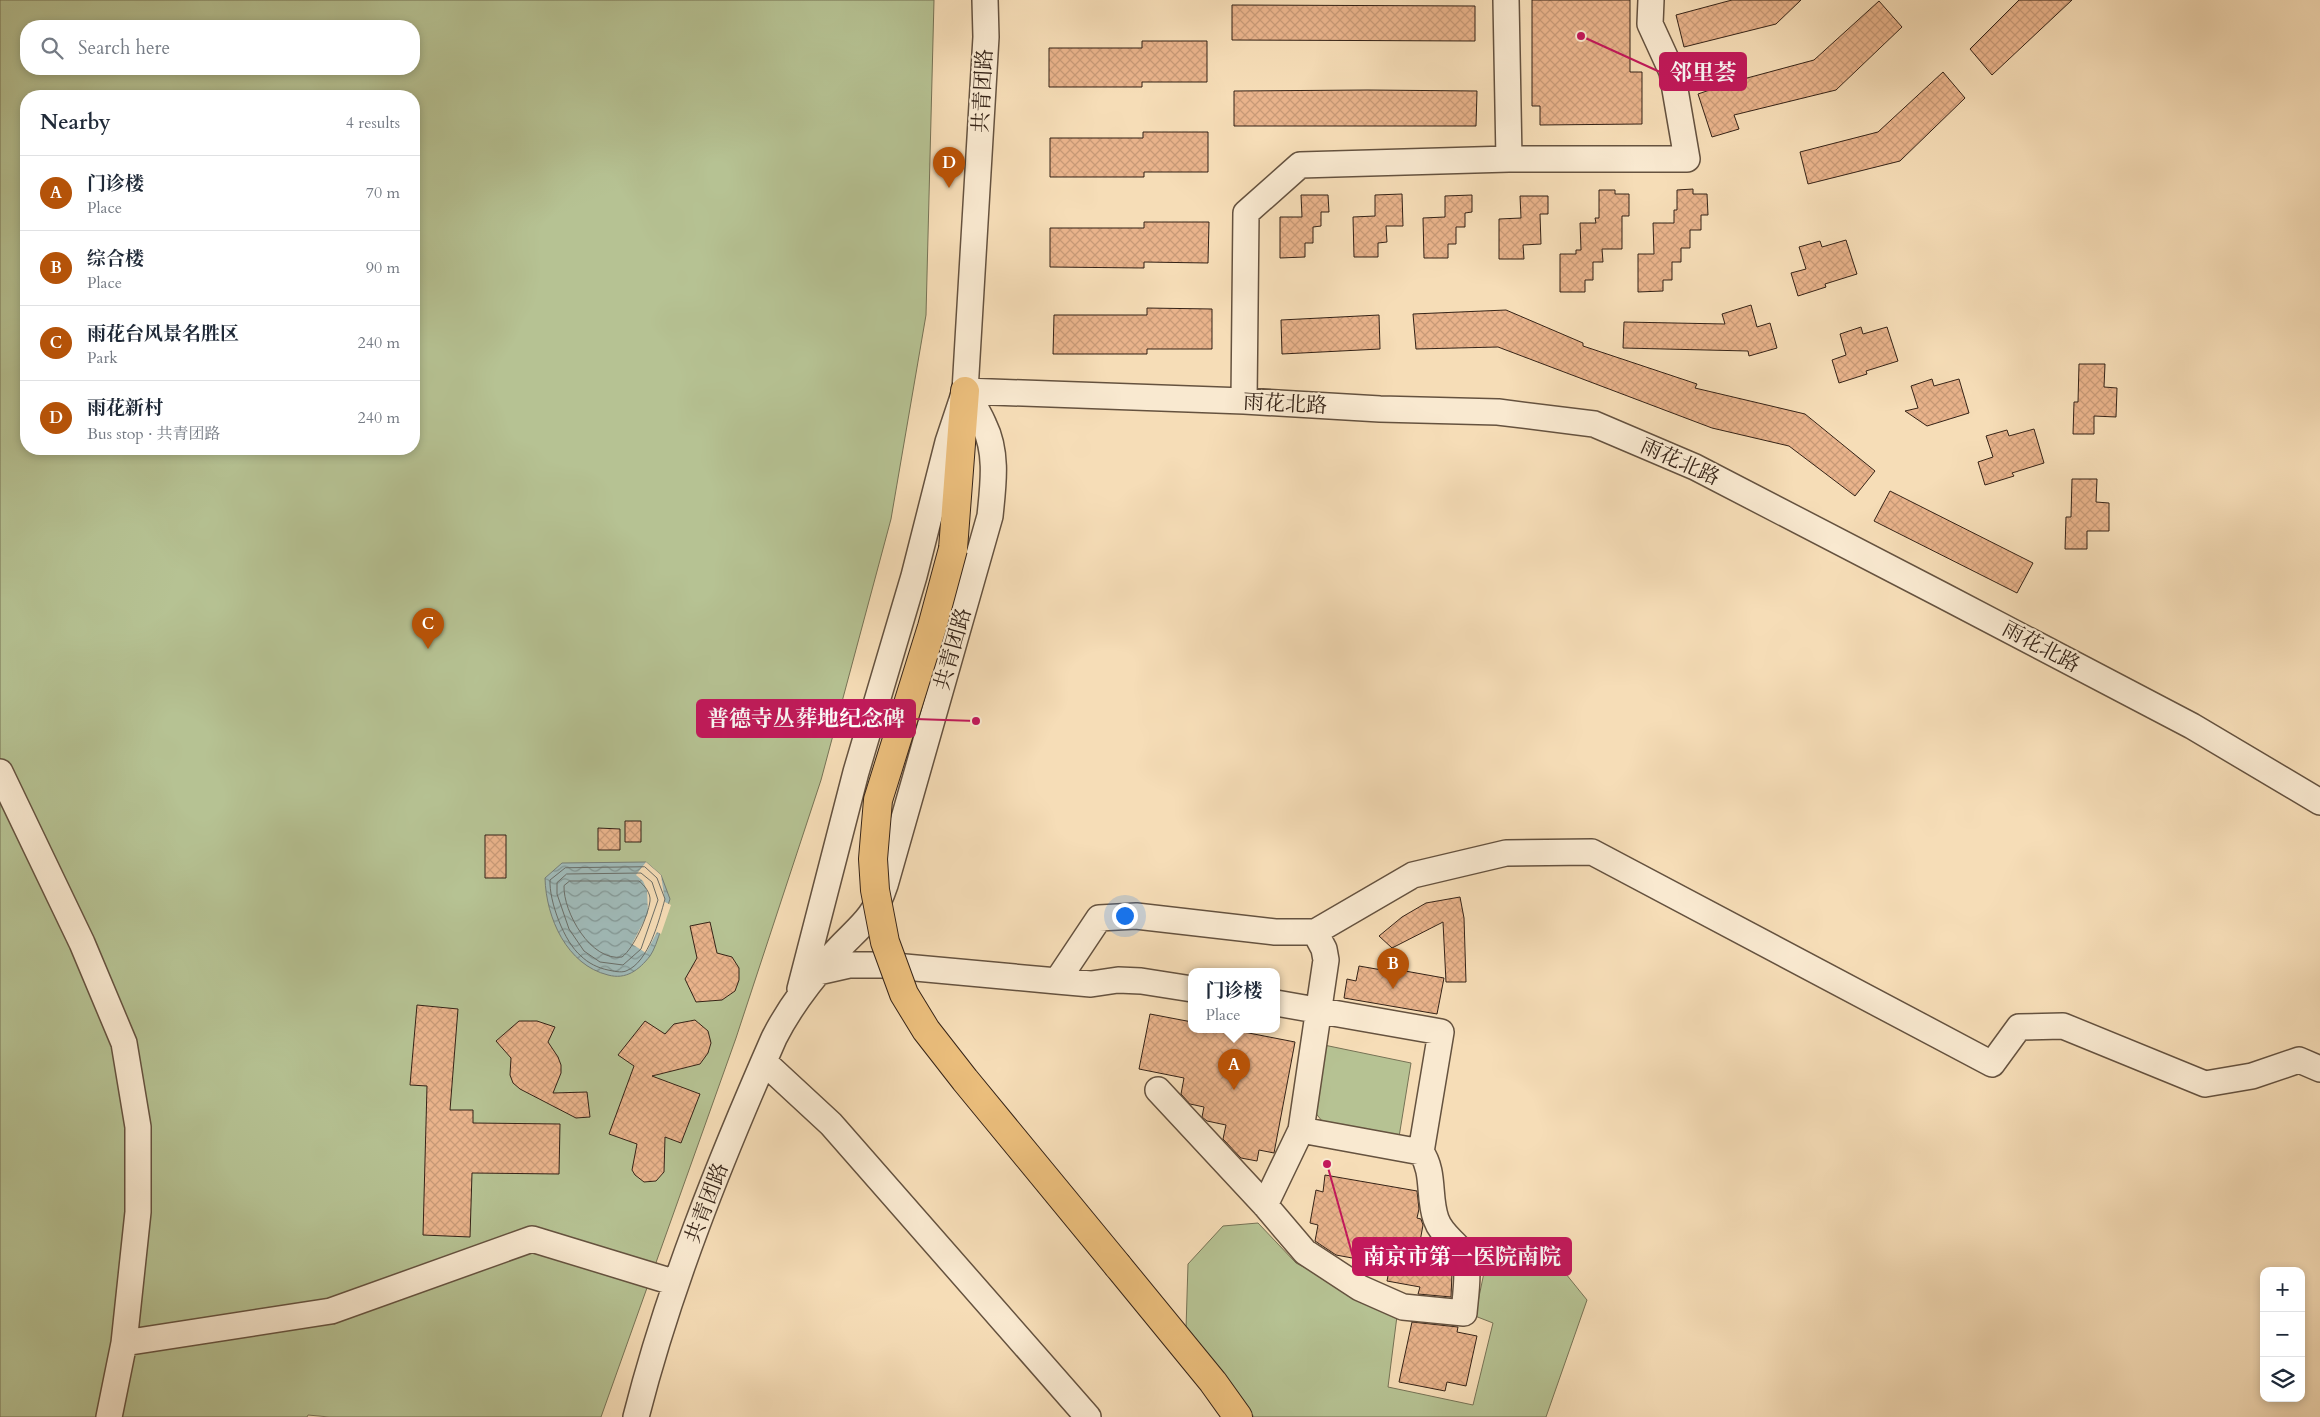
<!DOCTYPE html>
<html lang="en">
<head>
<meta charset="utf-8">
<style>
	:root { --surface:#fff; --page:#f6f6f7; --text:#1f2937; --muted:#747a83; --line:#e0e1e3; --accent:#b45309 }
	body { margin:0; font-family:Cardo,"Noto Serif SC",serif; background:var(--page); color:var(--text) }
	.controls { position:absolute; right:15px; bottom:15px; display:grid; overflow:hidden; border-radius:10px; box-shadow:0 2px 8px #0003 }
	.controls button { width:45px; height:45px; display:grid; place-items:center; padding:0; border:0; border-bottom:1px solid var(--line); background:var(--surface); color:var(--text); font:25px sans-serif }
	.you { position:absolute; left:1124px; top:915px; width:18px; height:18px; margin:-12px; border:4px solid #fff; border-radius:50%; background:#1a73e8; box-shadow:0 0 0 8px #1a73e833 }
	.badge { display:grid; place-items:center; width:32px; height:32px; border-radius:50%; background:var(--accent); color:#fff; font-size:16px; font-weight:700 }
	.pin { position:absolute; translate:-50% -41px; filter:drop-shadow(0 1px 2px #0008) }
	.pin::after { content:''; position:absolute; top:26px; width:18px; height:15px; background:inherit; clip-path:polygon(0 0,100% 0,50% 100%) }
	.popup { position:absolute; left:1188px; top:968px; width:92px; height:65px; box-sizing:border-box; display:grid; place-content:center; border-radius:10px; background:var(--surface); filter:drop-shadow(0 1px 4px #0005); font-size:16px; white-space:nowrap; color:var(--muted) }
	.popup b { font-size:19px; color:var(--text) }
	.popup::after { content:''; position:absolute; left:50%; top:100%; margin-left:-10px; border:10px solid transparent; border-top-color:var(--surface) }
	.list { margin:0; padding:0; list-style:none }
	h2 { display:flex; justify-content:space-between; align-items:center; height:65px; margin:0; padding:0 20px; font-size:21px }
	h2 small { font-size:16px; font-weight:400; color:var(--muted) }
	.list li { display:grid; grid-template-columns:32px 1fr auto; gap:15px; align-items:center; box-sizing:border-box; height:75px; padding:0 20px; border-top:1px solid var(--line) }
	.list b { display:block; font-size:19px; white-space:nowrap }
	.list p { margin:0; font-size:16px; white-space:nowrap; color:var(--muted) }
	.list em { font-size:16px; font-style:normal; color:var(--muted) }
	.icon { flex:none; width:28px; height:28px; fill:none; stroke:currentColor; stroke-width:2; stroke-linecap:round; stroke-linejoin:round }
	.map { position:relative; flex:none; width:2320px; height:1417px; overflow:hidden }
	.search { position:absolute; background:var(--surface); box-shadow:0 2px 8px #0003; left:20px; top:20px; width:400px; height:55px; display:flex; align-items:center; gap:12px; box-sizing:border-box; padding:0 18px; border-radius:20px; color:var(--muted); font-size:19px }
	.panel { position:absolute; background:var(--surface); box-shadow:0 2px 8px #0003; left:20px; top:90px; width:400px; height:365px; border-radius:20px }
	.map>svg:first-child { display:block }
	.green { fill:#b6c293; stroke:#767255; fill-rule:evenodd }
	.water { fill:url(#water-waves); stroke:#757e78 }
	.pier { fill:#f6ddb7 }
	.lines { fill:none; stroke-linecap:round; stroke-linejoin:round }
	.shore { stroke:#6a6e68; stroke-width:1 }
	.building { fill:url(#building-cross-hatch); stroke:#352317 }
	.minor-casing { stroke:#65523f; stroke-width:28 }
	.major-casing { stroke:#352317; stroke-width:30 }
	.minor { stroke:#f9e9d0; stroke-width:25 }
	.major { stroke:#ebbe7c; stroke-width:28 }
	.major-bridge-casing { stroke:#352317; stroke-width:30; stroke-linecap:butt }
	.major-bridge { stroke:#ebbe7c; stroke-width:28 }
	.labels { text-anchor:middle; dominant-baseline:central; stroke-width:4.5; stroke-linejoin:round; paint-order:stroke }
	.street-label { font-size:21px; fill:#352317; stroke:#f9e9d0 }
	.leader { fill:none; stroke:#c2185b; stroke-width:2 }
	.callout-dot { fill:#c2185b; stroke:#f9e9d0; stroke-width:2 }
	.callout { fill:#c2185b; stroke:#c2185b; stroke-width:2 }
	.callout-label { font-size:22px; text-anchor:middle; font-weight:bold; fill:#fff }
</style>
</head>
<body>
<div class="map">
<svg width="2320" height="1417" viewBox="0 0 2320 1417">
	<defs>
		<pattern id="water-waves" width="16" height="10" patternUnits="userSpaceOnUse" patternTransform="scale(1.25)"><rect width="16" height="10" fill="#a0bab8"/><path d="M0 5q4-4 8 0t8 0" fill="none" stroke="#839795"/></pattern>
		<pattern id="building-cross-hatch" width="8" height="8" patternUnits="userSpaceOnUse" patternTransform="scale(1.25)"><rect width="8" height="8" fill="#e9b38b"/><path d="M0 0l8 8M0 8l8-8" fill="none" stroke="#c89a77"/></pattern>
	</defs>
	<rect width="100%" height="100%" fill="#f6ddb7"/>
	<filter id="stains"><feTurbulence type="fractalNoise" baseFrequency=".004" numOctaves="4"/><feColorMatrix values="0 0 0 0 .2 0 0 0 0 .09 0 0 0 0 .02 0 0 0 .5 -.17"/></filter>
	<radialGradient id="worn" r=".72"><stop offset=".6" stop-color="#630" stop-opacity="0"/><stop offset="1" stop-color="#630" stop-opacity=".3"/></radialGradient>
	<path class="green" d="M0,0h934l-8,315 -35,204 -70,261 -85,258 -135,379h-272l-21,-2 -1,2h-307zM26,26h388v43h-388zM26,96h388v353h-388z
		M1324,1045l87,18 -12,74 -65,-11 -12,-5 -8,-10z
		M1258,1223l38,40 101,53 -9,71 85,18 20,-82 -18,-7 16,-77 58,14 38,47 -41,117h-292l-68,-88 2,-65 35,-38z"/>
	<path class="water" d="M646,862l15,13 9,24c-5,14 -12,46 -20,57 -11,14 -24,24 -42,19 -41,-10 -62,-57 -63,-97l17,-15z"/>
	<path class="pier" d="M646,862l15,13 4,27 6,3 -10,29 -4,-2 -11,21 -14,-9 16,-31 -1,-23 -4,-9 -7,-6z"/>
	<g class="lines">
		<path class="shore" d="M645,867l12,11 8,21c-6,21 -16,63 -39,72 -5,2 -13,0 -18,-1 -10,-2 -20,-7 -27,-14 -17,-14 -32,-55 -31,-76l15,-12z
			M567,874l74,-1 11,9 6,18 -17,49 -18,16 -23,-3 -16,-11 -15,-22 -12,-35v-11z
			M570,881h69c5,4 12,12 11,20 -2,15 -16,47 -28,56 -31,5 -59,-45 -58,-71z"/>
	</g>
	<path class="building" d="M1532,0h98v72h12v52l-102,1v-19h-8z
		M1732,0h69l-25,24 -92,23 -8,-32z
		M2019,0h53l-80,75 -22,-26z
		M1879,1l23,26 -66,63 -102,25 5,14 -27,8 -14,-43 38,-13 78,-21z
		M1232,5l243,1v35l-243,-1z
		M1142,41h65v41h-65v5h-93v-39h93z
		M1943,72l22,26 -65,63 -92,23 -8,-32 78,-20z
		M1368,90l109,1 -1,35h-242v-35z
		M1143,132h65v40h-64v5h-94v-39h93z
		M1693,189v5h14l1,21h-7v15h-11v18h-9v14h-9v18h-9v11l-25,1v-38h16l-1,-31h21v-13h3v-20z
		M1599,190h16v4h14v22h-7v33h-20l1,13h-10v18h-8v12h-25v-38h16v-4h5l-1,-27h16l-1,-5h4z
		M1402,194l1,32h-17l1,16 -9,1v14h-24l-1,-40 22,-1v-21z
		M1301,195h27l1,17h-8v14l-8,1v16h-8v14l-25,1v-41h22z
		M1472,195v17l-7,1v14h-9v17h-8v14h-24l-1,-40 22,-1v-21z
		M1520,196h28v18h-8l1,30 -18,1 1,14h-25v-40l22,-1z
		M1144,222h65l-1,41 -64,-1v6l-94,-1v-39h94z
		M1846,240l11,34 -32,10 1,3 -28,9 -7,-23 15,-4 -7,-22 21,-6 2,6z
		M1751,305l6,22 13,-4 7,25 -28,8 -1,-5 -125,-3 1,-26 101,2 -3,-10z
		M1147,308l65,1v40h-65v5h-94l1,-39h93z
		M1506,310l77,33v3l114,38 -2,4 110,26 70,57 -20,25 -66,-50 -77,-18 -214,-81 -82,2 -3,-35z
		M1379,315l1,34 -98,5 -1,-34z
		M1861,327l2,7 24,-7 11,34 -32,10 1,3 -28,9 -7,-23 14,-5 -6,-21z
		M2079,364h26l-1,23 13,1 -1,29 -22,-1v18h-21l1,-32h4z
		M1932,379l2,7 25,-7 10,34 -42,13 -22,-15 13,-3 -7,-22z
		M2034,429l10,34 -32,10 2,3 -29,9 -7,-23 15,-5 -7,-21 21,-6 2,6z
		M2072,479h25l-1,23 13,1v28h-22v18h-22l1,-32h5z
		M1890,491l143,72 -16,30 -143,-72z
		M625,821h16v21h-16z
		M598,828l22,1v21h-22z
		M485,835h21v43h-21z
		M1460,897l4,21 2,64h-20l-3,-60 -51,26 -13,-12 23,-19 24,-14z
		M710,922l7,31 15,4 7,11v12l-4,11 -13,9 -26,2 -11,-23 12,-21 -7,-32z
		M1359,966l23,4 1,-3 61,11 -7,36 -93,-16 3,-19 9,2z
		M417,1005l41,4 -8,101h23v13l87,1 -1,50 -87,-1 -2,64 -47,-2 4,-149 -17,-1z
		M1150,1014l42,8v7h36l67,13 -21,111 -15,-3 -2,11 -16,-3 -18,-19 3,-14 -19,-4 -5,-4 2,-10 -14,-3 -9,-10 3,-16 -45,-9z
		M695,1020l13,11 3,12 -3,10 -8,11 -48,12 48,18 -19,49 -16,-6 -1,35 -8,9 -12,1 -9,-7 -3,-5 5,-26 -28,-10 25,-68 -16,-11 27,-34 20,13 9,-10z
		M519,1021h18l18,6 -7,15 10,15 3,8v8l-8,20 34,-1 3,25 -14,1 -56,-29 -7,-6 -3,-8 1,-17 -15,-17z
		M1325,1175l92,16 2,18 -2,9 4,1 2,6 -4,22 22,3 9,10 2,13 -1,24 -33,-3 2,-7 -33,-6 3,-16 -54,-10 -21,-14 3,-16 -8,-2 6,-33 7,2z
		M1412,1322l46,5 -1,5 20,4 -11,50 -19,-4 -2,9 -46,-9z"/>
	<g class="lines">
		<g class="minor-casing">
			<path id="minor" d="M1506,0l3,159
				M965,391l279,10 136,8 118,3 96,12 101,43 247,128 250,131 128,76
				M1244,401l2,-188 54,-48 209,-6h178l-15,-87 -22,-48 1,-24
				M0,772l82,171 42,100 14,84v85l-14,131 -15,74
				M818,972l31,-7h34l174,16 42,-63 37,-2 139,16h40l98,-57 93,-22 86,-1 400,212 27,-37 44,-1 142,58 47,-8 47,-16 21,9
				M1057,981l34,3 27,-4 23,1 51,8
				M800,989l56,-217 58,-196 34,-134 17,-51 21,-354 -1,-37
				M1276,1003l165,29 -20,120 -120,-22
				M764,1062l67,62 257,293
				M1158,1090l107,115 40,47 55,36 43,19 61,6c1,-14 7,-50 -2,-61 -9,-12 -21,-18 -26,-33 -8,-22 -1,-47 -15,-67
				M1265,1205l36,-75 25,-170 -2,-11 -9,-17
				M124,1343l207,-32 201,-72 144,44
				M636,1417c33,-130 84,-256 138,-379 15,-30 35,-56 57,-81 24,-28 42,-35 54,-72l105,-369c3,-30 8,-63 -6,-91 -5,-12 -12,-23 -19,-34"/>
		</g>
		<g class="major-casing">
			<path id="major" d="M953,549l12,-158
				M1118,1266l95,116 25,35"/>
		</g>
		<use href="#minor" class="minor"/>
		<use href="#major" class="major"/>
		<g class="major-bridge-casing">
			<path id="major-bridge" d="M953,549l-21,78 -54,173 -5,59 2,31 10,52 19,52 22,36 39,50 153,186"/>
		</g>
		<use href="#major-bridge" class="major-bridge"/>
	</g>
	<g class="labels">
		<g class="street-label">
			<text transform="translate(983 91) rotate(-87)">共青团路</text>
			<text transform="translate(1285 404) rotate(3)">雨花北路</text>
			<text transform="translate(1680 462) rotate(24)">雨花北路</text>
			<text transform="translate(2041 647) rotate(28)">雨花北路</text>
			<text transform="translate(953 649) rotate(-74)">共青团路</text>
			<text transform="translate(707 1203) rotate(-69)">共青团路</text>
		</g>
	</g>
	<path class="leader" d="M1581 36L1660 72M976 721L915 719M1327 1164L1353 1257"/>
	<g class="callout-dot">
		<circle cx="1581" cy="36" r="5"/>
		<circle cx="976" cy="721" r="5"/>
		<circle cx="1327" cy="1164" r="5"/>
	</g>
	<g class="callout">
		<rect x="1660" y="53" width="86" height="37" rx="5"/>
		<rect x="697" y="700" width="218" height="37" rx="5"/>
		<rect x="1353" y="1238" width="218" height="37" rx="5"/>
	</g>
	<g class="callout-label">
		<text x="1703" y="80">邻里荟</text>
		<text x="806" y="726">普德寺丛葬地纪念碑</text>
		<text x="1462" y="1264">南京市第一医院南院</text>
	</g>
	<rect width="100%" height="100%" filter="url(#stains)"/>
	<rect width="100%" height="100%" fill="url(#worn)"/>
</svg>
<div class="controls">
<button>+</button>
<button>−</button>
<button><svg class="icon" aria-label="layers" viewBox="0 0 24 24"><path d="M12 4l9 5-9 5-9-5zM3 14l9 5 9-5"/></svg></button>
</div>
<div class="you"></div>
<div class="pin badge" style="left:1234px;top:1090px">A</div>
<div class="popup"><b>门诊楼</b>Place</div>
<div class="pin badge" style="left:1393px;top:989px">B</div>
<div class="pin badge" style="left:428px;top:649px">C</div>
<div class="pin badge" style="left:949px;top:188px">D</div>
<div class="search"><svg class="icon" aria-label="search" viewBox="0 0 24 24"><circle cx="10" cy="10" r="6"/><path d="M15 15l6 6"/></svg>Search here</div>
<section class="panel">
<h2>Nearby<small>4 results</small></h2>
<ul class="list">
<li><span class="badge">A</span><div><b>门诊楼</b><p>Place</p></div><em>70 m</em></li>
<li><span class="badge">B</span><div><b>综合楼</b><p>Place</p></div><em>90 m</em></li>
<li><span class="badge">C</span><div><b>雨花台风景名胜区</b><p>Park</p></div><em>240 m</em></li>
<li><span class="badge">D</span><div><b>雨花新村</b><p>Bus stop · 共青团路</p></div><em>240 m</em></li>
</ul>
</section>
</div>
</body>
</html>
